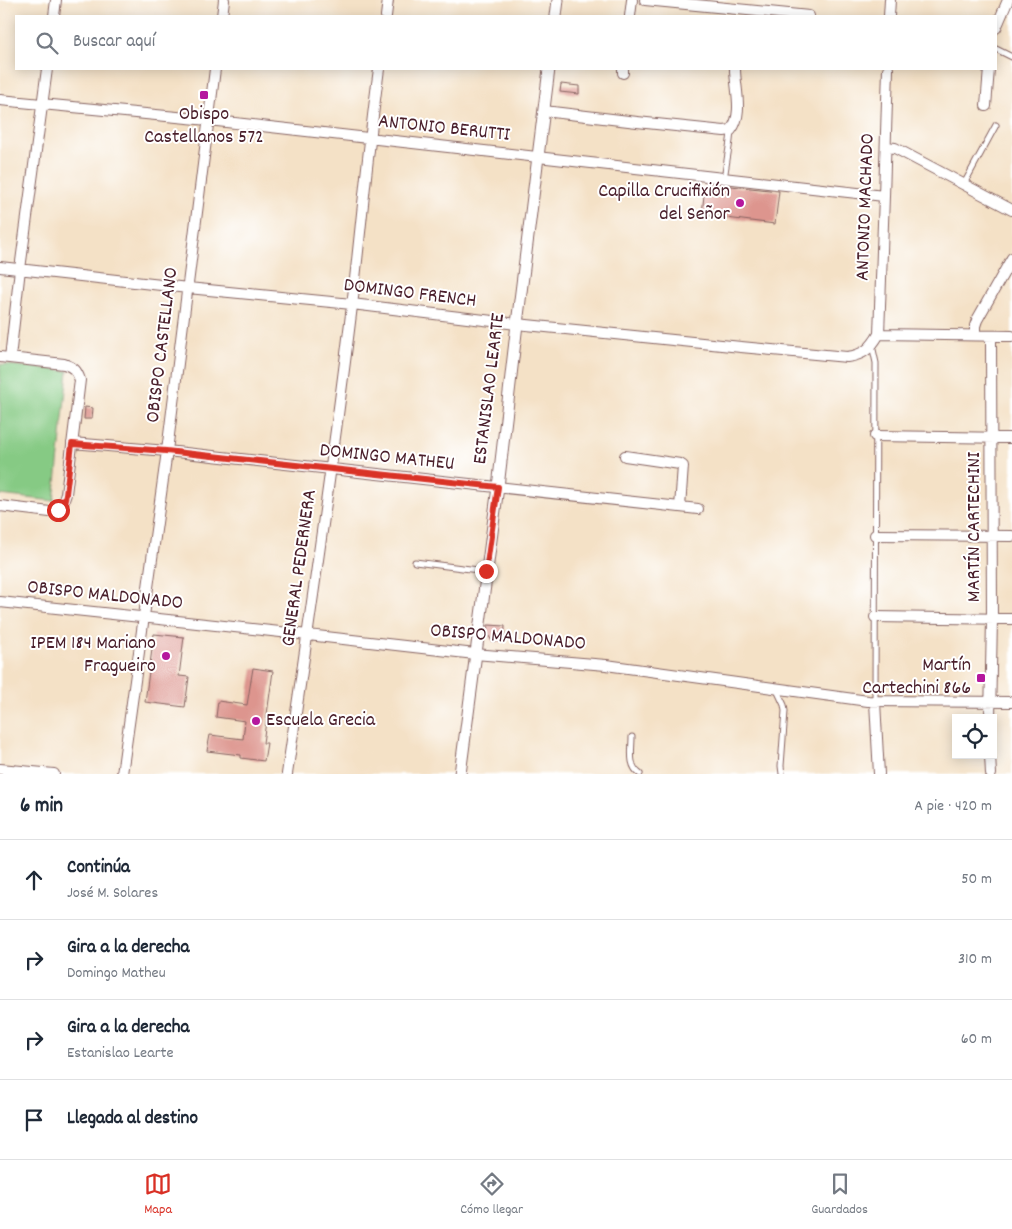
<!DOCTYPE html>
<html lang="es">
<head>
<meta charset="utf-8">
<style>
	:root { --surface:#fff; --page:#f6f6f7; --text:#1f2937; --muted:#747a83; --line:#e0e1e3; --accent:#d93025 }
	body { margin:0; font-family:Dekko,sans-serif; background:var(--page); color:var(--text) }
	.controls { position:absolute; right:15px; bottom:15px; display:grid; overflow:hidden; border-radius:0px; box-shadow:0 2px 12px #0003 }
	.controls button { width:45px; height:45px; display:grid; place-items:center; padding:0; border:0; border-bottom:1px solid var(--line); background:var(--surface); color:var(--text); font:25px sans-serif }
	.stop { position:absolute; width:15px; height:15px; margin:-11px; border:4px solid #d93025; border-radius:50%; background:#fff }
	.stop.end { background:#d93025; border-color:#fff; box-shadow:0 1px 5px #0008 }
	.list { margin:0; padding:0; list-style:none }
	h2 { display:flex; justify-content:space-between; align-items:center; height:65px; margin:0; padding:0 20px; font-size:21px }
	h2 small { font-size:16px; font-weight:400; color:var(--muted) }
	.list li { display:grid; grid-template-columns:32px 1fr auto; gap:15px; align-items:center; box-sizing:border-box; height:80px; padding:0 20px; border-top:1px solid var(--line) }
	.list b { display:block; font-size:19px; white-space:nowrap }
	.list p { margin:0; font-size:16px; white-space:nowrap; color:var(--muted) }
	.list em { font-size:16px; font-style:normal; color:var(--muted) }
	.icon { flex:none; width:28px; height:28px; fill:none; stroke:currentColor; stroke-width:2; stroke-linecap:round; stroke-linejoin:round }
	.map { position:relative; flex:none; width:1012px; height:774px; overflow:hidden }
	.search { position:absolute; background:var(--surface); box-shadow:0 2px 12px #0003; left:15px; right:15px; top:15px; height:55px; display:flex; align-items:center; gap:12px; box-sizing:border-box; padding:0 18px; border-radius:0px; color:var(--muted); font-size:19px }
	.sheet { height:385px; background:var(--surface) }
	nav { display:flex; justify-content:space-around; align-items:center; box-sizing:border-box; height:70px; border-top:1px solid var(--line); background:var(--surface); font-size:14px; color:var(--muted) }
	nav a { display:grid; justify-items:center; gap:2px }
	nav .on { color:var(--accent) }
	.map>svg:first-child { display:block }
	.green { fill:#86ca84; stroke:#687458 }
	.building { fill:#dd958e }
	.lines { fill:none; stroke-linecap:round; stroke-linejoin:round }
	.service-casing { stroke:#866361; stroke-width:7 }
	.minor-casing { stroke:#866361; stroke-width:12 }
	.tertiary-casing { stroke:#866361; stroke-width:13 }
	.service { stroke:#fff; stroke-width:5 }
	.minor { stroke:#fff; stroke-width:10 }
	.tertiary { stroke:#fff; stroke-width:11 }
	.route { stroke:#d93025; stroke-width:6 }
	.poi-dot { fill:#b5179e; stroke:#fff; stroke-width:2 }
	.labels { text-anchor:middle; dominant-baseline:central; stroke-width:4; stroke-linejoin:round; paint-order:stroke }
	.poi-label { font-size:20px; fill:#4a1f2b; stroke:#fff; text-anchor:end }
	.street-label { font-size:20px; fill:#4a1f2b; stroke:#fff }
</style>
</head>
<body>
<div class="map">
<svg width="1012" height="774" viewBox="0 0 1012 774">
	<rect width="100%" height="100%" fill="#fff"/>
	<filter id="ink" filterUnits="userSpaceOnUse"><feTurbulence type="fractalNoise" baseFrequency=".02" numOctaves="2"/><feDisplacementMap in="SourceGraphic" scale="10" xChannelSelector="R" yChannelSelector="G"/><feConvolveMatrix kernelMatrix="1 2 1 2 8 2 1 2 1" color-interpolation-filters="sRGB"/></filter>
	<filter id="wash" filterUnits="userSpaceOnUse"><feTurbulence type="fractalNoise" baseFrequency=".0096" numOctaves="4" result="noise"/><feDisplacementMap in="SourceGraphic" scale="20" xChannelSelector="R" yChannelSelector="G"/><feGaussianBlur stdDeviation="1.12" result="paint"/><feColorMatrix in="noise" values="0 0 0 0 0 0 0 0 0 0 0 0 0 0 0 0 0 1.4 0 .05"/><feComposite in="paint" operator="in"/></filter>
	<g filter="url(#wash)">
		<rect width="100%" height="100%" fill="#f4e1c6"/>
		<path class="green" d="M0,364l68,7 -14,130 -54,-6z"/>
		<g id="blocks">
			<path class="building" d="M561,84l18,2v8l-19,-2z
				M705,185h16l58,6 -4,33 -73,-9z
				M85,407l8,1 -1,11h-8z
				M488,625l17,1 -1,16 -12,-1 -5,-8z
				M154,634l30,3 -5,39 10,1 -4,30 -40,-5z
				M253,668l20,3 -10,72h4l-3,18 -23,-3v-3l-34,-4 3,-16 33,4 2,-18 -29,-4 2,-16 29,4z"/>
		</g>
	</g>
	<g filter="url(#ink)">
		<use href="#blocks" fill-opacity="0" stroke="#866361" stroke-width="1"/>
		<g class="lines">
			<g class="service-casing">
				<path id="service" d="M996,49l16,8
					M724,179l6,-38 1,-10
					M964,184l32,-59
					M872,345l4,18 -1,338
					M415,562l71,9
					M776,688l8,17 1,6 -4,55 1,8
					M632,737c0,14 -4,29 8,37"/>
			</g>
			<g class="minor-casing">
				<path id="minor" d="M645,0l164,16
					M54,16l2,-16
					M222,16l2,-16
					M386,16l2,-16
					M630,16l2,-16
					M889,16l1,-16
					M996,28l12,-28
					M623,73v-4
					M0,100l208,20 676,76
					M986,106l3,-37
					M544,111l93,11 87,9 7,-1c13,-16 4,-42 4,-61
					M886,147l9,1 117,62
					M0,267l188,21 164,16 165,20 224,23 106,10c17,-2 24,-9 32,-23l5,-138 4,-127
					M879,334l133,2
					M975,335v-9l2,-6 35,-62
					M0,357l64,7c10,3 13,7 16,16l-14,114c-3,10 -5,15 -16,18l-50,-6
					M10,358l10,-89 27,-200
					M875,436l137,2
					M72,443l95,8 531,58
					M625,456l55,8 3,2 -3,41
					M875,535l137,1
					M0,602l308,33 167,19 131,11 262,36 144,1
					M875,617l137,2
					M875,702l4,72
					M990,718l2,-99 -1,-283
					M990,755l1,19
					M0,769l54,5
					M122,774l45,-323 48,-382
					M287,774c23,-156 46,-312 65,-468 9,-79 16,-158 27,-237"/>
			</g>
			<g class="tertiary-casing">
				<path id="tertiary" d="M556,16l2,-16
					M460,774l38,-287 19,-163 32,-255"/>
			</g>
			<use href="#service" class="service"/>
			<use href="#minor" class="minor"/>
			<use href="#tertiary" class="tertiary"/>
		</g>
	</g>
	<g class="lines" filter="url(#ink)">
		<path class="route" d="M58,510l6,-7 2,-9 6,-50 94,7 332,36 -12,84"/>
	</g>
	<g class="poi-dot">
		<rect x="199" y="90" width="10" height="10" rx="2.5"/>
		<circle cx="740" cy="203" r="5"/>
		<circle cx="166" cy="656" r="5"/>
		<rect x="976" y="673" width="10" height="10" rx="2.5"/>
		<circle cx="256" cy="721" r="5"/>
	</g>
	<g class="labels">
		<g class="poi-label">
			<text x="204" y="115" text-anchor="middle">Obispo<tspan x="204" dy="23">Castellanos 572</tspan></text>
			<text x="730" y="192">Capilla Crucifixión<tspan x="730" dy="23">del Señor</tspan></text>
			<text x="156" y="644">IPEM 184 Mariano<tspan x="156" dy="23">Fragueiro</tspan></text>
			<text x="971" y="666">Martín<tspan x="971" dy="23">Cartechini 866</tspan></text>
			<text x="266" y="721" text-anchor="start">Escuela Grecia</text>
		</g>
		<g class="street-label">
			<text transform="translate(444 129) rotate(6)">ANTONIO BERUTTI</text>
			<text transform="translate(866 207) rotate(-88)">ANTONIO MACHADO</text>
			<text transform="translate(410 294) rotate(7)">DOMINGO FRENCH</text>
			<text transform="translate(163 345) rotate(-83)">OBISPO CASTELLANO</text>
			<text transform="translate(490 389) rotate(-83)">ESTANISLAO LEARTE</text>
			<text transform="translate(387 458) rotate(6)">DOMINGO MATHEU</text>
			<text transform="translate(975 527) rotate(-90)">MARTÍN CARTECHINI</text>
			<text transform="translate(300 568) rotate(-82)">GENERAL PEDERNERA</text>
			<text transform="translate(105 596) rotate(6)">OBISPO MALDONADO</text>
			<text transform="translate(508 638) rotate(5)">OBISPO MALDONADO</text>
		</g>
	</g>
</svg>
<div class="controls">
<button><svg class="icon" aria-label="locate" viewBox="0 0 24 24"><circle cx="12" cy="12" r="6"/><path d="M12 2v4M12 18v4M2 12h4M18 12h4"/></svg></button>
</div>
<div class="stop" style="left:58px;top:510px"></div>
<div class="stop end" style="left:486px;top:571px"></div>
<div class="search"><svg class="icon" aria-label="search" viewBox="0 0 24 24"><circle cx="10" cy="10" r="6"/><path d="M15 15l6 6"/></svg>Buscar aquí</div>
</div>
<section class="sheet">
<h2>6 min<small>A pie · 420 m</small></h2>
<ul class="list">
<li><svg class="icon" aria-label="ahead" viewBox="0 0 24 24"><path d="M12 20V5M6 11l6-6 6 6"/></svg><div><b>Continúa</b><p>José M. Solares</p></div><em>50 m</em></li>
<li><svg class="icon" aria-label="right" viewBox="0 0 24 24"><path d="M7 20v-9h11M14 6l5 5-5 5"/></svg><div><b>Gira a la derecha</b><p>Domingo Matheu</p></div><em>310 m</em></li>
<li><svg class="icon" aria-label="right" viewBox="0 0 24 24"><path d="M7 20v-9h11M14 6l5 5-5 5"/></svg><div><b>Gira a la derecha</b><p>Estanislao Learte</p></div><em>60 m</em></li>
<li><svg class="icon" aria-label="arrive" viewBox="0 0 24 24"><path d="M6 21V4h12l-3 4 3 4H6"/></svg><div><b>Llegada al destino</b></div></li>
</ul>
</section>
<nav>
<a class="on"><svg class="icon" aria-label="map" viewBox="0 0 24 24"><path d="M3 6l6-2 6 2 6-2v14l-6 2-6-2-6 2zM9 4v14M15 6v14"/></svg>Mapa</a>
<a><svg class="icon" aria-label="directions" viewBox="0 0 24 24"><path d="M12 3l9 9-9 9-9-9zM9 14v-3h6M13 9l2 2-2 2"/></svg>Cómo llegar</a>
<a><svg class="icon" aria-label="saved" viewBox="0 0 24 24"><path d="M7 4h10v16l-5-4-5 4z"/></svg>Guardados</a>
</nav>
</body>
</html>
